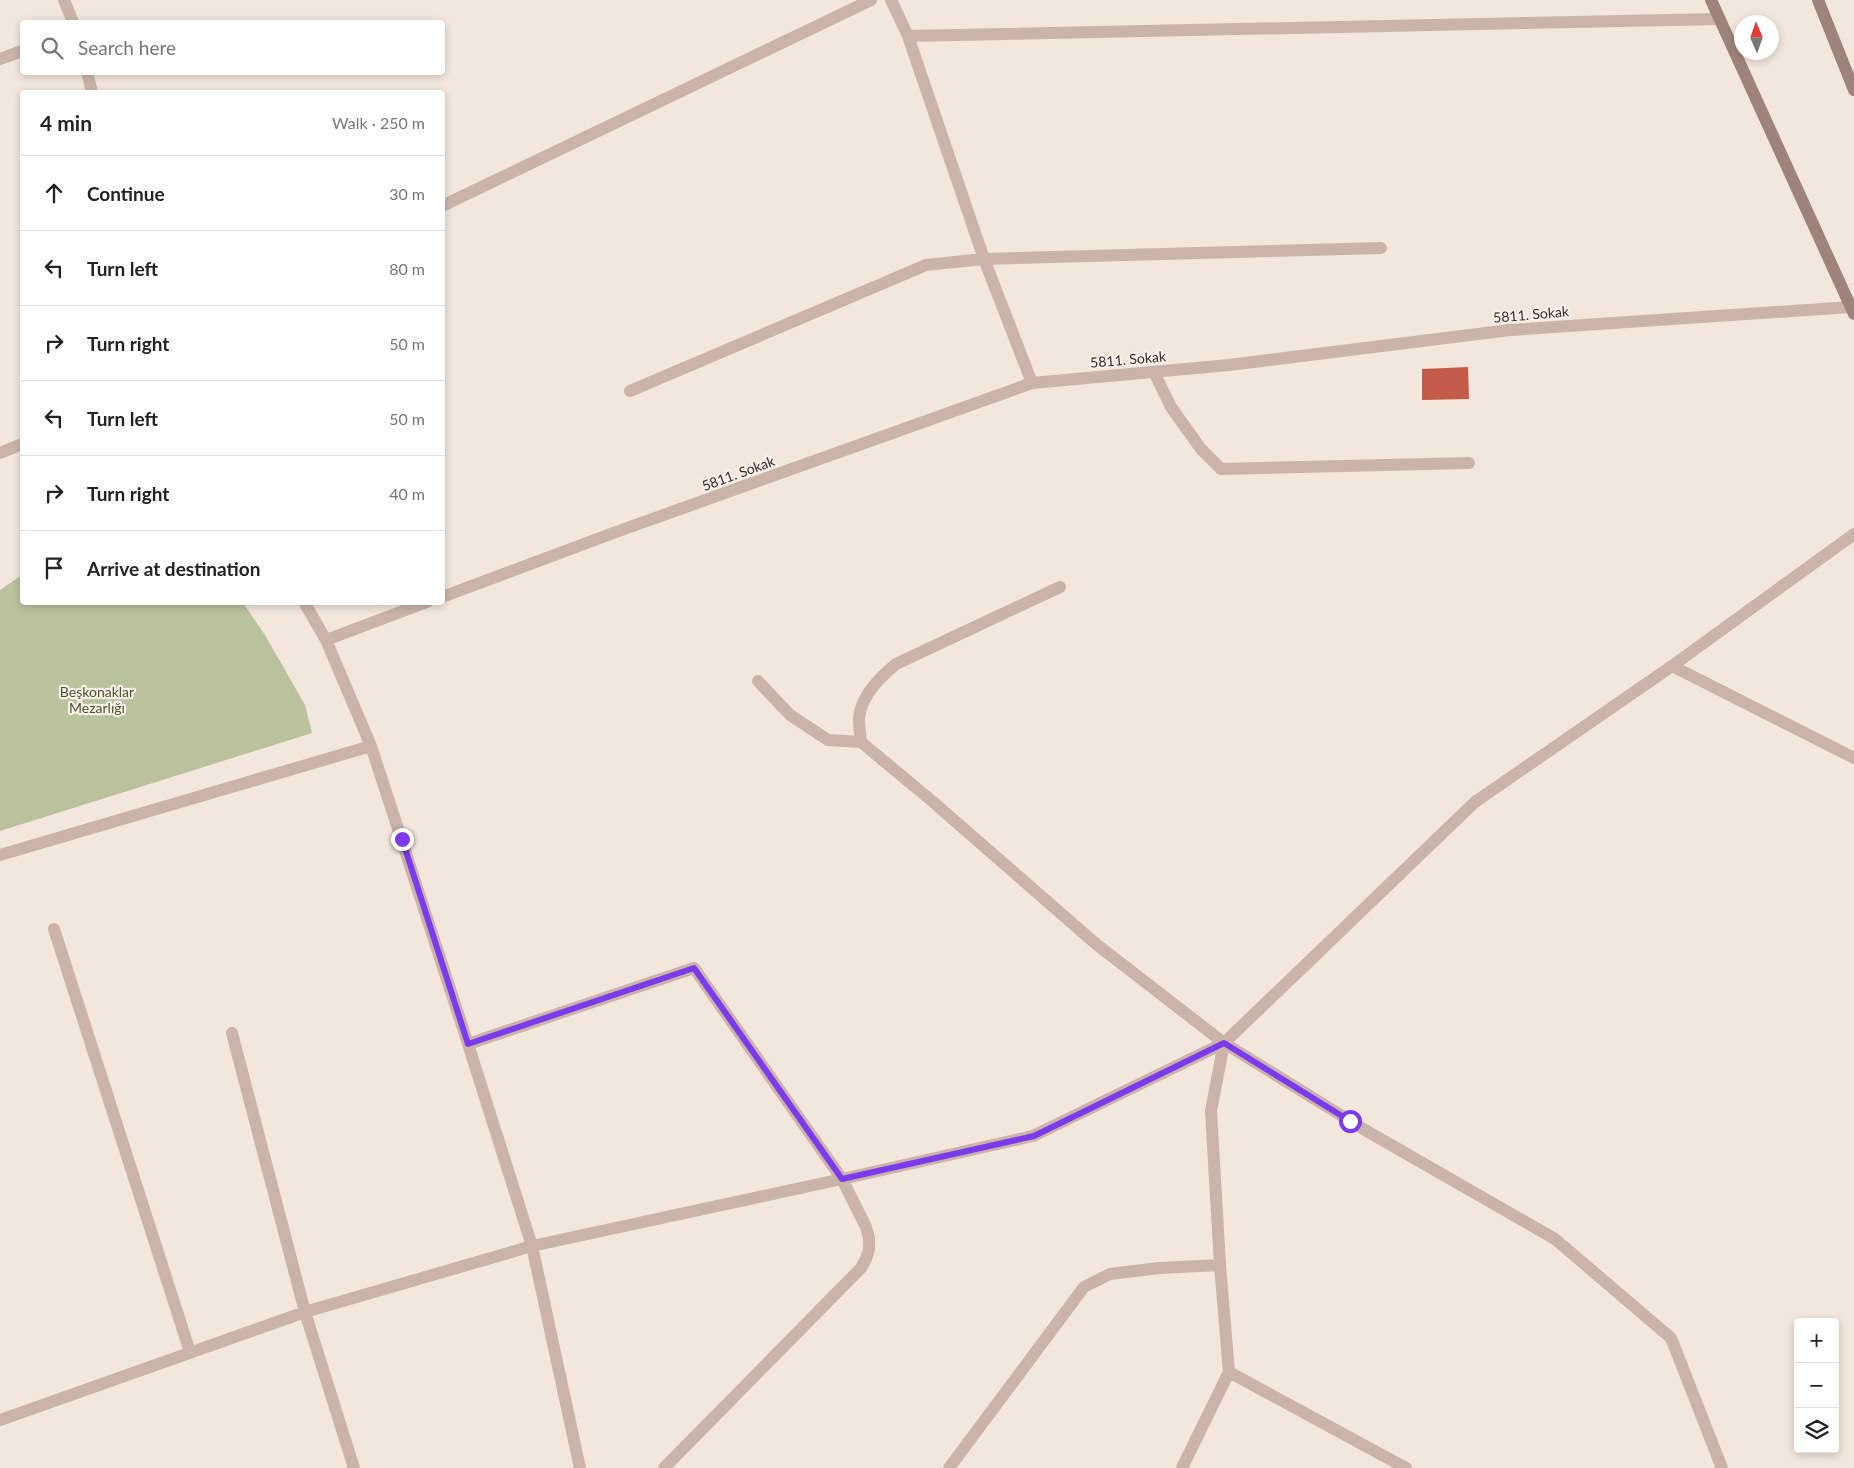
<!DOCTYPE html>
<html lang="en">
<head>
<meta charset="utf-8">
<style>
	:root { --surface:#fff; --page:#f6f6f6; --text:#222; --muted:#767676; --line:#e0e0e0 }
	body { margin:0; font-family:Lato,sans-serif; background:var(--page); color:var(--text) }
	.controls { position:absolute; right:15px; bottom:15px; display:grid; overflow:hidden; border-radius:5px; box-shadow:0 2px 8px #0003 }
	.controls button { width:45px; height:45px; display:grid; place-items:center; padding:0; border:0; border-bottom:1px solid var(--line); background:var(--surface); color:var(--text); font:25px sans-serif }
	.compass { position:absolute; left:1734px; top:15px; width:45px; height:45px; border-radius:50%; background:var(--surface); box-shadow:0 2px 8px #0003; rotate:358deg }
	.stop { position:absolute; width:15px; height:15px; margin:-11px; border:4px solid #7c3aed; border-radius:50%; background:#fff }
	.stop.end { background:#7c3aed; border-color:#fff; box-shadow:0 1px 5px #0008 }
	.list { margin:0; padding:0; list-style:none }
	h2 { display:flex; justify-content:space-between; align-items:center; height:65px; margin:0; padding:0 20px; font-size:21px }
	h2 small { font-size:16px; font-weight:400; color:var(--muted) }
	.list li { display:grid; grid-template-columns:32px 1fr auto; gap:15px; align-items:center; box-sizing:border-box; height:75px; padding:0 20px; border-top:1px solid var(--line) }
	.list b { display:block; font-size:19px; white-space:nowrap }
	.list em { font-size:16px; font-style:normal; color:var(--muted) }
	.icon { flex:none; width:28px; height:28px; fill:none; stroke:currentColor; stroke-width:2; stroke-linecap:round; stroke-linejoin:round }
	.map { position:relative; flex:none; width:1854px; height:1468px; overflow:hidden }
	.search { position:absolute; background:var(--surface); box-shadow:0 2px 8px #0003; left:20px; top:20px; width:425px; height:55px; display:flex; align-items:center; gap:12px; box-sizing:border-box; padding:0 18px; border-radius:5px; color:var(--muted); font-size:19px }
	.panel { position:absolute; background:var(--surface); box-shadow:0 2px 8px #0003; left:20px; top:90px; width:425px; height:515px; border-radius:5px }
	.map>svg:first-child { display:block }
	.green { fill:#b9c19d }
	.building { fill:#c45a49 }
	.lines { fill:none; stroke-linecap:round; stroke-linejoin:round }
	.lane { stroke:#cab4a9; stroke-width:12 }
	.street { stroke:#cab4a9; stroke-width:12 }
	.secondary { stroke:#9e837a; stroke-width:12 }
	.route { stroke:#7c3aed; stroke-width:6 }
	.labels { text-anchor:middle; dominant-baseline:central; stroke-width:4.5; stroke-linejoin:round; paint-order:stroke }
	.street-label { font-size:14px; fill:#372c29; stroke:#f9f0e9 }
	.park-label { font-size:14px; fill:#4b552d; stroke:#f9f0e9 }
</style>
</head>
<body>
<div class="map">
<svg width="1854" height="1468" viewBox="0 0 1854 1468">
	<rect width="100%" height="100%" fill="#f2e6dd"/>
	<path class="green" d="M22,575v27l221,1 22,32 40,70 7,28 -312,98v-241z"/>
	<path class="building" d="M1468,367l1,32 -47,1v-31z"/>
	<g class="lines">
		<path class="lane" d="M1672,666l182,92
			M305,1312l49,156"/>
		<path class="street" d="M64,0l9,22
			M891,0l17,36 76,223 48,124
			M908,36l811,-17
			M0,59l22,-8
			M87,72l5,20
			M442,206l429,-206
			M1154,372l17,35 30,42 20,20 248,-6
			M630,391l296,-126 58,-6 397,-11
			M0,453l22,-9
			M442,597l174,-65 416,-149 197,-18 281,-35 341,-23
			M304,602l22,38 45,106 97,298 64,202 48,222
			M326,640l101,-38
			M758,681l32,34 38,25 33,2 71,59 164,143 128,99 141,87 190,109 116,99 51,130
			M861,742c-1,-8 -2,-16 -2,-24 2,-22 21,-41 37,-54l164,-77
			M0,855l371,-109
			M54,929l136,423
			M232,1033l73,279
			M468,1044l226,-76 148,211 24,48 3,11v11l-3,10 -5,9 -197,200
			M1229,1372l177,96
			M0,1420l305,-108 227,-66 310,-67 191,-43 191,-93 251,-241 197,-136 182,-132
			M949,1468l135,-181 26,-13 49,-6 61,-3
			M1182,1468l47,-96 -9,-107 -9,-154 13,-68"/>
		<path class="secondary" d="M1711,0l143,314
			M1818,0l36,90"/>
	</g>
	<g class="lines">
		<path class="route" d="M402,839l66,205 226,-76 148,211 192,-43 190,-93 126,78"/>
	</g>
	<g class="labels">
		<g class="street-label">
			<text transform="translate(1531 314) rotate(-5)">5811. Sokak</text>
			<text transform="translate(1128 359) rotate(-5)">5811. Sokak</text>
			<text transform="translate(738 473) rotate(-20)">5811. Sokak</text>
		</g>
		<g class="park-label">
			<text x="97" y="691">Beşkonaklar<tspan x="97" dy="16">Mezarlığı</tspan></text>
		</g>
	</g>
</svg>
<div class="controls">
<button>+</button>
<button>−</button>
<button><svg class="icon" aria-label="layers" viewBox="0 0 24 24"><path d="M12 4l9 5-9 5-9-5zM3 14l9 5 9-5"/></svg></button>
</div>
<svg class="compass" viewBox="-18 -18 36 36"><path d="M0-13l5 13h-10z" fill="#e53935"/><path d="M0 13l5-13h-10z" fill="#767676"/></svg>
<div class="stop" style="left:1350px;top:1121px"></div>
<div class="stop end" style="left:402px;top:839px"></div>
<div class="search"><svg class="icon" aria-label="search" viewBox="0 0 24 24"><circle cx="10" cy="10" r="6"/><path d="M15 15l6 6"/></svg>Search here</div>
<section class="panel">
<h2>4 min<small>Walk · 250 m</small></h2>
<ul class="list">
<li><svg class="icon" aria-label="ahead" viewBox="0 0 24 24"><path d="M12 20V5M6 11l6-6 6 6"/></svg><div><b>Continue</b></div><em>30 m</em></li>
<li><svg class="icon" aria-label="left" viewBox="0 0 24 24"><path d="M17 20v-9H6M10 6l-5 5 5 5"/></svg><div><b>Turn left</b></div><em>80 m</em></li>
<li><svg class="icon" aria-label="right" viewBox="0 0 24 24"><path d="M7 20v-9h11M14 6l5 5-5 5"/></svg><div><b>Turn right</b></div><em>50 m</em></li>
<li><svg class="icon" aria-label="left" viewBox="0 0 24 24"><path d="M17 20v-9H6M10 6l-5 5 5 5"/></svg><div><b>Turn left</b></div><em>50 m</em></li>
<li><svg class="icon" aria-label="right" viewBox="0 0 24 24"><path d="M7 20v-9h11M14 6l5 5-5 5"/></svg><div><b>Turn right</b></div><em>40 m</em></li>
<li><svg class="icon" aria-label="arrive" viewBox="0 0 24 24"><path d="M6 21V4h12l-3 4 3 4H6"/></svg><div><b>Arrive at destination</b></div></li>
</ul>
</section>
</div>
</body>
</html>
